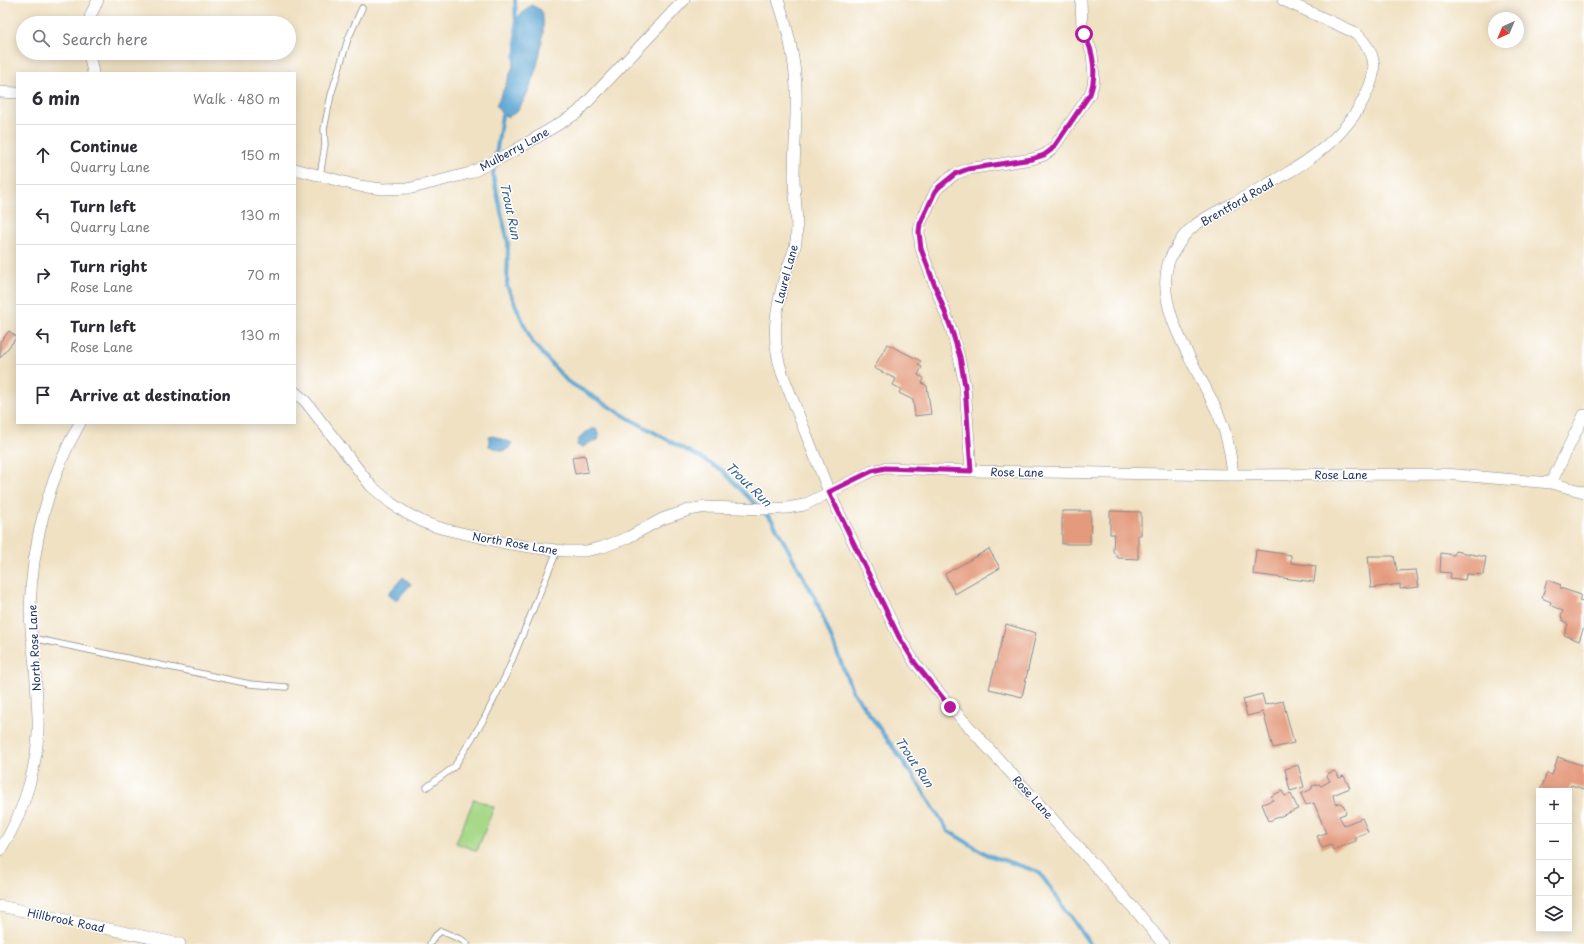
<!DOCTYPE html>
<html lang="en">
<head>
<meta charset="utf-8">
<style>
	:root { --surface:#fff; --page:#f7f7f7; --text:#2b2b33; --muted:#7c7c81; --line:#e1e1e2 }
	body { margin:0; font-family:"Playpen Sans",sans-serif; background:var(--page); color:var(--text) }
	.controls { position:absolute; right:12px; bottom:12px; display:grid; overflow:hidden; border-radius:0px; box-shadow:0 2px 10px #0003 }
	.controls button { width:36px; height:36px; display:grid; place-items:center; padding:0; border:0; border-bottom:1px solid var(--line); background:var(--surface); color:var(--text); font:20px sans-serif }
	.compass { position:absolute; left:1488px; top:12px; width:36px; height:36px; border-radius:50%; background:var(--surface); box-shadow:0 2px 10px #0003; rotate:224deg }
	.stop { position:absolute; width:12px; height:12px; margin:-9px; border:3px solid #b5179e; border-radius:50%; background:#fff }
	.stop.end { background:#b5179e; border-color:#fff; box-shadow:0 1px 4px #0008 }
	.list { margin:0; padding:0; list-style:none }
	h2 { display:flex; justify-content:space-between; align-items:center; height:52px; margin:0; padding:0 16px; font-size:17px }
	h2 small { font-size:13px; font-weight:400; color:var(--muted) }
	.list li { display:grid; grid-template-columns:26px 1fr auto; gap:12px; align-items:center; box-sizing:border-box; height:60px; padding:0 16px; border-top:1px solid var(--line) }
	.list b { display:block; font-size:15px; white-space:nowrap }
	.list p { margin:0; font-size:13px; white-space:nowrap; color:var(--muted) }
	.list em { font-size:13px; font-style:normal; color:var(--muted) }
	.icon { flex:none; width:22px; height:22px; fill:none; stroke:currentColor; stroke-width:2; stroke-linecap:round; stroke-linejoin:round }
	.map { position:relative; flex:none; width:1584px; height:944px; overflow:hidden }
	.search { position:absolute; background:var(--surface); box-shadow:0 2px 10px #0003; left:16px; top:16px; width:280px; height:44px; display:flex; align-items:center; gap:10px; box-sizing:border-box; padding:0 14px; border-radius:22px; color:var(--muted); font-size:15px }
	.panel { position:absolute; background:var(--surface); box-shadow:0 2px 10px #0003; left:16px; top:72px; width:280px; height:352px; border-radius:0px }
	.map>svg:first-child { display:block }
	.green { fill:#a7d989; stroke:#618474 }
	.water { fill:#58a3d0; stroke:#3a6997 }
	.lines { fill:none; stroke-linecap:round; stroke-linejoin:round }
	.stream { stroke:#58a3d0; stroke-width:4 }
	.building { fill:#e49a7b }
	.service-casing { stroke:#868890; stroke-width:7 }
	.minor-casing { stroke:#868890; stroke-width:12 }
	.service { stroke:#fff; stroke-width:5.5 }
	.minor { stroke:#fff; stroke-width:11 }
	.route { stroke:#b5179e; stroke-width:5 }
	.labels { text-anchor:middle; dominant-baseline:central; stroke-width:3; stroke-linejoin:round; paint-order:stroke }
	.street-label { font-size:11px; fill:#1b2f5e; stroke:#fff }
	.water-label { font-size:12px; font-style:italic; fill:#335d8c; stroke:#fff }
</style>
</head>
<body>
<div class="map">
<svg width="1584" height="944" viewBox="0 0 1584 944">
	<rect width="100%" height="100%" fill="#fff"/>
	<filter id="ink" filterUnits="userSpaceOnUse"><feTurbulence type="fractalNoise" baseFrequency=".025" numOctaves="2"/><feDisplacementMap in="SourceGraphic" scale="8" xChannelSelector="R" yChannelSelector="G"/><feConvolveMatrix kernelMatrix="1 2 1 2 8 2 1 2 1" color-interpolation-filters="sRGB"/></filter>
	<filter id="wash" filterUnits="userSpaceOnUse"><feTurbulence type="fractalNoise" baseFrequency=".012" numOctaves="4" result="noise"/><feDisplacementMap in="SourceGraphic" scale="16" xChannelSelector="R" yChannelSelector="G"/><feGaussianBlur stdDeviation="0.9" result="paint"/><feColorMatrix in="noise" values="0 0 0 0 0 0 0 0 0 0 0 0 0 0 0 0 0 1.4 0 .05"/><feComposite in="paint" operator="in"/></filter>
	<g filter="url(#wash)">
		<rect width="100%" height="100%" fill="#f0e1c2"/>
		<path class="green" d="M474,799l20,8 -17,44 -21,-8z"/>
		<path class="water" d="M531,5l10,5c9,20 -9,85 -25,102 -2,2 -5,3 -8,5l-7,-4 -5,-8c10,-19 20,-42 22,-63 1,-8 0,-17 0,-25z
			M592,429h4l3,7 -1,4c-2,1 -4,2 -7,2 -6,2 -7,8 -14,3 1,-8 8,-13 15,-16z
			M493,436l19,7 -3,5 -6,3 -14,-5v-9z
			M403,577l8,7 -15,17 -8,-7z"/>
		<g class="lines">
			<path class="stream" d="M515,0l2,50 -2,8
				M503,109l-10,66 15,68 -1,43 25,56 35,39 63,38 92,51 36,37
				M763,511l9,9 44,80 36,90 60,84 36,57 40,24 51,17 51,72"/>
		</g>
		<g id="blocks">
			<path class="building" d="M9,331l8,6 -17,21v-16z
				M887,344l34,17 -3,4 4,2 -4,8 6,3 -2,5 5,3 4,28 -16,2 -2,-16 -14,-7 2,-4 -8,-4 3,-6 -22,-11z
				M585,455l3,17 -13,2 -3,-17z
				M1062,511h29l-1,33h-28z
				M1110,511l31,1v23h-3v24l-20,-1 -5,-7 1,-17h-4z
				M989,549l11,19 -45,26 -10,-20z
				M1256,550l35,5v8l25,3 -2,16 -61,-8z
				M1455,551l31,6 -3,18 -17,-1 -1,6 -15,-2 1,-5 -11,-1 1,-19 13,2z
				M1368,556h26l3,15 19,-1 3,17 -19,2v-5l-29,4z
				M1547,580l14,5 -1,3 21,7 -2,6 5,1v25l-5,14 -15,-6 4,-11 -5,-3 -2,-5 2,-5 -13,-6 1,-3 -9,-4z
				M1006,624l30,9 -14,64 -33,-8z
				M1262,694l3,11 18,-4 11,42 -21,5 -10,-36 -16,4 -4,-17z
				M1558,757l26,9v23l-13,-4 -2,6h-29l7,-18 5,2z
				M1298,765l6,22 -14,4 -5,-22z
				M1334,771l3,2 2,5 5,-2 6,12 -17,7 2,9 5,-1 3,2 3,5 -1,4 -6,2 5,9 18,-7 6,14 -13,5 1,4 -23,9 -2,-5 -9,3 -5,-12 9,-3 -12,-30 -8,2 -5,-11 11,-5v-3l7,-2 2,2 9,-5 -3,-5 2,-3z
				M1282,791l3,5 6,-2 7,15 -29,12 -7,-17 11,-4 -2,-4z"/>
		</g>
	</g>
	<g filter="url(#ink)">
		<use href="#blocks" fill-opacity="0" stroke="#868890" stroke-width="1"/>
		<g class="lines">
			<g class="service-casing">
				<path id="service" d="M320,176l5,-31 -1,-16 7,-34 17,-56 14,-31
					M32,638l218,46 36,3
					M427,787l27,-20 30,-48 22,-44 51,-124
					M430,944l3,-6 8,-7 21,9 5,4"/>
			</g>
			<g class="minor-casing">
				<path id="minor" d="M778,0c10,29 17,58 18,89 1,29 -2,59 -2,88 0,21 5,42 2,64 -1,11 -7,21 -10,31 -10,37 -16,64 -4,101l47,119 70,145 16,26 36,44 187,206 25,31
					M89,23l2,-9 7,-14
					M89,53l4,20
					M0,92l17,1
					M295,169l64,17 24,3 29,-1 58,-15 44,-22 63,-38 107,-113
					M295,392l11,10 65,84 20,17 15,10 19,10 19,6 61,14 32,5 29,3h20l17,-4 24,-9 35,-19 27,-9 17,-3 61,2 20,-1 17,-3 68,-34 13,-3 86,3 262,4 212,-1 106,9 33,9
					M971,471l-6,-85 -6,-29 -8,-29 -30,-79 -2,-16 1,-9 15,-32 4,-5 16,-13 13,-5 64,-10 12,-4 7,-5 5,-6 34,-50 3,-9 1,-9 -2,-23 -10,-26 -1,-27
					M1233,475c-2,-18 -5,-37 -12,-54 -17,-46 -67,-106 -53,-157 2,-8 9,-17 13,-24 11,-17 32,-26 49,-35 53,-30 111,-54 137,-113 12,-25 8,-40 -11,-59l-73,-33
					M1551,483l33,-68
					M0,850c24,-36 40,-90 38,-133 -1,-20 -2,-40 -4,-60 -2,-16 -4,-32 -4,-48 2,-64 18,-131 50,-186
					M0,906l180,38"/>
			</g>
			<use href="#service" class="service"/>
			<use href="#minor" class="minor"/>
		</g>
	</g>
	<g class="lines" filter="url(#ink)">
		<path class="route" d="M950,707l-35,-44 -16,-26 -70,-145 43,-21 13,-3 86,3 -6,-85 -5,-29 -9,-29 -30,-79 -2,-17 1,-8 15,-32 4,-5 16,-13 13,-5 64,-10 12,-4 7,-5 5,-6 34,-50c7,-19 4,-42 -6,-60"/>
	</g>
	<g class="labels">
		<g class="street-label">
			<text transform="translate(514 149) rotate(-29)">Mulberry Lane</text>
			<text transform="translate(1237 202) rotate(-30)">Brentford Road</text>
			<text transform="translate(786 274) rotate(-75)">Laurel Lane</text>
			<text transform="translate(1017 472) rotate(1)">Rose Lane</text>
			<text x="1341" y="474">Rose Lane</text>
			<text transform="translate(515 543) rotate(10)">North Rose Lane</text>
			<text transform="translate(34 648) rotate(-93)">North Rose Lane</text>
			<text transform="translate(1033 797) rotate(48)">Rose Lane</text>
			<text transform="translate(66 920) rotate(12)">Hillbrook Road</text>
		</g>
		<g class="water-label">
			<text transform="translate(511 211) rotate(78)">Trout Run</text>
			<text transform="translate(749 484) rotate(44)">Trout Run</text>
			<text transform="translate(915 762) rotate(56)">Trout Run</text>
		</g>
	</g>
</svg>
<div class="controls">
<button>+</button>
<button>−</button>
<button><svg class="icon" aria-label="locate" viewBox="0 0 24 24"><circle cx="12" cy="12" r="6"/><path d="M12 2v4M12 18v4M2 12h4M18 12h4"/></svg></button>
<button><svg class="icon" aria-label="layers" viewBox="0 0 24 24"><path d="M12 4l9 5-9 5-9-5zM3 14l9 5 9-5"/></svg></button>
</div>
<svg class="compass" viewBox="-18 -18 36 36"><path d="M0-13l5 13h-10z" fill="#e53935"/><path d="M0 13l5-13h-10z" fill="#7c7c81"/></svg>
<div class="stop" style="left:1084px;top:34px"></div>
<div class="stop end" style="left:950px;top:707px"></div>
<div class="search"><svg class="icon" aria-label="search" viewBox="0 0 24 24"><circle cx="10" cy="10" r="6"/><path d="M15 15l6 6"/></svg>Search here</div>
<section class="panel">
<h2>6 min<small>Walk · 480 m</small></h2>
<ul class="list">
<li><svg class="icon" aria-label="ahead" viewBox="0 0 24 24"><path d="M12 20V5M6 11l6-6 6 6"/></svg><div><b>Continue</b><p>Quarry Lane</p></div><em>150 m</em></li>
<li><svg class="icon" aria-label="left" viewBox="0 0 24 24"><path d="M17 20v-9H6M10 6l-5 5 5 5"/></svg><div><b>Turn left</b><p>Quarry Lane</p></div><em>130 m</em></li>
<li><svg class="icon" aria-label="right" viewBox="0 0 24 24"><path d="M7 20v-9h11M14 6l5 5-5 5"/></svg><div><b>Turn right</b><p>Rose Lane</p></div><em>70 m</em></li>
<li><svg class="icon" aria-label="left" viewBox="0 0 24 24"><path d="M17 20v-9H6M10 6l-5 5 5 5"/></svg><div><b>Turn left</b><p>Rose Lane</p></div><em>130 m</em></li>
<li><svg class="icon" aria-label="arrive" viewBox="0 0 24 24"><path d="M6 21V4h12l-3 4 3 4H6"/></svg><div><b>Arrive at destination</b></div></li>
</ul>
</section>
</div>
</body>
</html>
